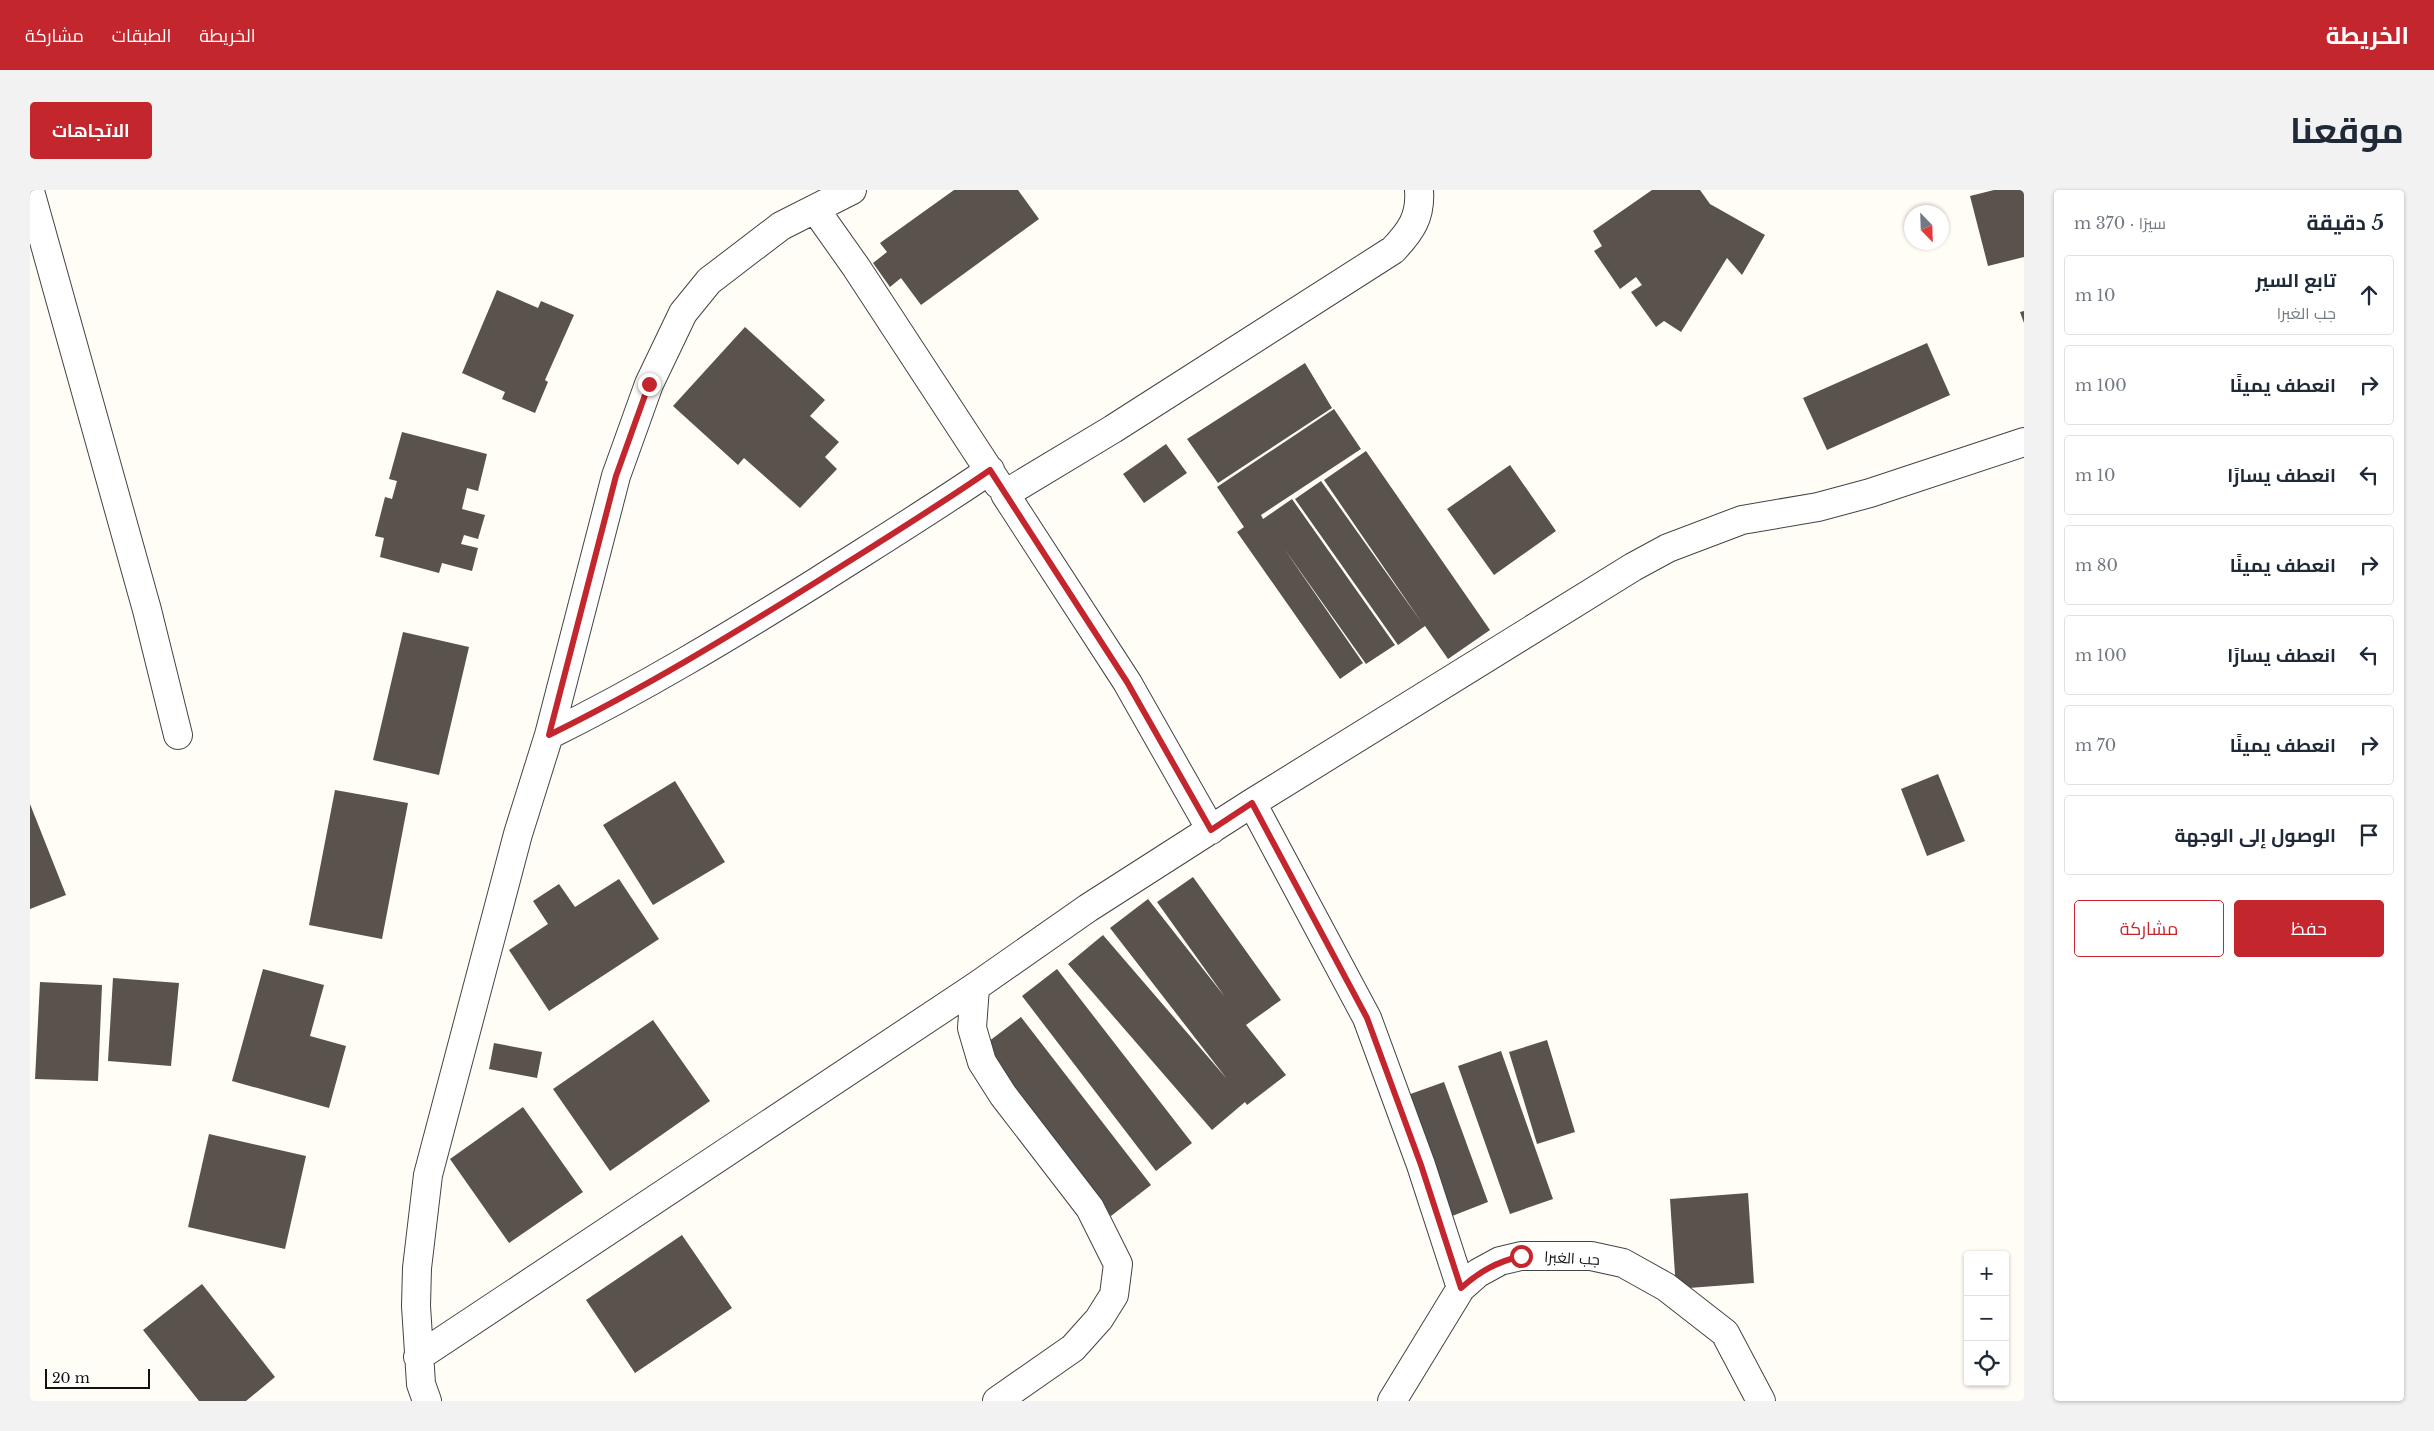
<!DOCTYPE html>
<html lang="ar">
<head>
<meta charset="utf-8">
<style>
	:root { --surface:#fff; --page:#f2f2f3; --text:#1f2937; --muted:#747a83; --line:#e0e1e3; --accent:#c4262e }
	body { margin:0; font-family:"Libre Baskerville",Cairo,serif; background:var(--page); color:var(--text); direction:rtl }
	.controls { position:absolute; right:15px; bottom:15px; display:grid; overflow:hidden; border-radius:5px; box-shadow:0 1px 4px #0004 }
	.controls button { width:45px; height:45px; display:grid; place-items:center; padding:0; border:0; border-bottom:1px solid var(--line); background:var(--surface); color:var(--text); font:25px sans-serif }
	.compass { position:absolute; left:1874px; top:15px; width:45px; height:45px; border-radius:50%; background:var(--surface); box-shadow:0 1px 4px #0004; rotate:157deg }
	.scale { position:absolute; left:15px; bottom:12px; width:105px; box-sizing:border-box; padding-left:5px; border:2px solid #111; border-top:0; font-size:14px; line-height:18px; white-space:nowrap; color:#111; -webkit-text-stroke:4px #fff; paint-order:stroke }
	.stop { position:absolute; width:15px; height:15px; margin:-11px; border:4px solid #c4262e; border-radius:50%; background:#fff }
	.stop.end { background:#c4262e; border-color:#fff; box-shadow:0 1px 5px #0008 }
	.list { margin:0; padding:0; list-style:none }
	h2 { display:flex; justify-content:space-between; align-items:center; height:65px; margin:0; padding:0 20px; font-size:21px }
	h2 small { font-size:16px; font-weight:400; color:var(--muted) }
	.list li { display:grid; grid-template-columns:32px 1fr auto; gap:15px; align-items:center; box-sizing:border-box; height:80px; margin:0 10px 10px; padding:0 10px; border:1px solid var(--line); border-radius:5px }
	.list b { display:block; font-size:19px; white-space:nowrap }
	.list p { margin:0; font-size:16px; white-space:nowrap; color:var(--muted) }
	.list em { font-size:16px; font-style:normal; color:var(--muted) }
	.actions { display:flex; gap:10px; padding:15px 20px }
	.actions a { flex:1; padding:11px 0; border:1px solid var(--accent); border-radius:5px; text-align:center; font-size:18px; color:var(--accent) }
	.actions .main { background:var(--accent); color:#fff }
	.icon { flex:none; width:28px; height:28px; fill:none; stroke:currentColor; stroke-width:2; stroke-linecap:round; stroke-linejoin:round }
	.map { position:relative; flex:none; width:1994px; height:1211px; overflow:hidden; direction:ltr; border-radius:5px }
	header { display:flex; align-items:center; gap:30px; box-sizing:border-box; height:70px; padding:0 25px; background:var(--accent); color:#fff }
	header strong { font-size:24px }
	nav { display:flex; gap:28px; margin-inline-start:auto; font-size:18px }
	.intro { display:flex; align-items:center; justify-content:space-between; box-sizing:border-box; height:120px; padding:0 30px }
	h1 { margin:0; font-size:35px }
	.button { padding:12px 22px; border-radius:5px; background:var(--accent); color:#fff; font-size:18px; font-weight:700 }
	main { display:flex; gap:30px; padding:0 30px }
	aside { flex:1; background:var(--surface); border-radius:5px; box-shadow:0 1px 4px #0004 }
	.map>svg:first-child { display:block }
	.building { fill:#5a524d }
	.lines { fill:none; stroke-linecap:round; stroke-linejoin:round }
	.minor-casing { stroke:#444; stroke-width:30 }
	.minor { stroke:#fff; stroke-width:28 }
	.route { stroke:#c4262e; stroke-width:6 }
	.labels { text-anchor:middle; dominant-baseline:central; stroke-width:5; stroke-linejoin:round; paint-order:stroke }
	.street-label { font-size:15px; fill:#111; stroke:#fff }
</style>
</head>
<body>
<header>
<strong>الخريطة</strong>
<nav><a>الخريطة</a><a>الطبقات</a><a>مشاركة</a></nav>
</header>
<div class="intro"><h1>موقعنا</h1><a class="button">الاتجاهات</a></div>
<main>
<aside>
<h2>5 دقيقة<small>سيرًا · 370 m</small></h2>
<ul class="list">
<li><svg class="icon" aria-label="ahead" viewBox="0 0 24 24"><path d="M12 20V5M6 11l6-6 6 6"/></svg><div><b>تابع السير</b><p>جب الغبرا</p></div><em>10 m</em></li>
<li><svg class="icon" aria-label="right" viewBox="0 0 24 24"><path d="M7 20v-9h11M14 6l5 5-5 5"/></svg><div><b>انعطف يمينًا</b></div><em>100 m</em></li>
<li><svg class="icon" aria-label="left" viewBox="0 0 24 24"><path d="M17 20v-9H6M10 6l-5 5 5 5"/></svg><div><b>انعطف يسارًا</b></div><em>10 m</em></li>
<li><svg class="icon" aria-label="right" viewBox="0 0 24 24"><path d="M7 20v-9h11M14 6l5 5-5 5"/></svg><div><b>انعطف يمينًا</b></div><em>80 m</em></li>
<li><svg class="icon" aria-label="left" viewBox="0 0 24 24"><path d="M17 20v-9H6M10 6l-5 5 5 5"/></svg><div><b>انعطف يسارًا</b></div><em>100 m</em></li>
<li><svg class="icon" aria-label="right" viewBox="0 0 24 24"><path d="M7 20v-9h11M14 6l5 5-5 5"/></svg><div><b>انعطف يمينًا</b></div><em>70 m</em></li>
<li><svg class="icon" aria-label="arrive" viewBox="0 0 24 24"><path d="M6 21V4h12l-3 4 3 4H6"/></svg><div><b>الوصول إلى الوجهة</b></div></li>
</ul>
<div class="actions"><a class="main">حفظ</a><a>مشاركة</a></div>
</aside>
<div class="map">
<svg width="1994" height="1211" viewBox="0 0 1994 1211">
	<rect width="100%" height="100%" fill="#fffdf5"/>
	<path class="building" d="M924,0h64l21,29 -118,86 -20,-27 -11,9 -17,-24 14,-11 -7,-9z
		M1622,0h48l10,14 55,31 -23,40 -15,-17 -46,74 -17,-11 -8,6 -25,-35 11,-7 -6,-8 -16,12 -26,-38 8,-5 -9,-15z
		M1964,0h30v67l-36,9 -18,-70z
		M467,100l41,18 3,-7 33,14 -29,65 3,2 -13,31 -33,-14 3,-7 -43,-19z
		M1994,121v12l-4,-11z
		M715,137l80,73 -15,16 29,26 -14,15 12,12 -37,39 -56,-50 -6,7 -65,-59z
		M1897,153l23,52 -123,55 -24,-52z
		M1275,173l27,45 -114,75 -31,-44z
		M1304,219l27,40 -100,66 2,4 29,-20 103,146 -29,19 -83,-117 80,116 -23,16 -103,-147 7,-5 -27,-40z
		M372,242l85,22 -9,37 -11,-3 -5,21 23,6 -7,24 -14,-4 -3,9 17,4 -6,23 -30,-8 -3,10 -59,-16 4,-19 -9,-2 10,-39 7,2 5,-18 -8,-2z
		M1136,254l21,29 -43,30 -21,-29z
		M1336,261l124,179 -42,29 -23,-33 -27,19 -103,-146 26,-18 101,142 -98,-143z
		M1480,275l46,66 -62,44 -47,-66z
		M373,442l66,15 -30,128 -66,-15z
		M1908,584l27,67 -38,15 -26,-67z
		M645,591l50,81 -72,43 -50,-80z
		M305,600l73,13 -26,136 -73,-14z
		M0,614l36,91 -36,14z
		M1163,687l88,123 -35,25 40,50 -39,30 -2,-3 -33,28 -144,-166 35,-29 124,144 -117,-151 38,-29 77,98 -68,-95z
		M589,689l40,60 -110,72 -40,-61 39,-26 -15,-23 26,-17 16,23z
		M233,779l61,16 -14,51 36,10 -17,62 -97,-27z
		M1027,779l135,174 -36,28 -134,-175z
		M83,788l66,5 -8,83 -63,-5z
		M10,792l62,3 -4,96 -63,-2z
		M991,827l130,168 -40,31 -131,-168z
		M623,830l57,81 -100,70 -57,-82z
		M1517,850l28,92 -38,12 -28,-92z
		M464,853l48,9 -5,26 -48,-9z
		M1471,861l52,148 -43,15 -52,-148z
		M1414,892l44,120 -41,16 -45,-121z
		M493,917l60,85 -74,51 -59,-84z
		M179,944l97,22 -21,93 -97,-22z
		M1718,1003l6,90 -78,6 -6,-90z
		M652,1045l50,73 -97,65 -49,-73z
		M172,1094l73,93 -29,24h-47l-56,-71z"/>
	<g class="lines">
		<g class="minor-casing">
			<path id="minor" d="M0,1l117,419 31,125
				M785,19l41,58 142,217
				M519,545c93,-46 181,-99 269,-154 58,-37 115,-72 172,-111
				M1222,613l115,215 54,147 40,123
				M1181,640l-84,-148 -122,-188 108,-65 280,-179c18,-19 28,-33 26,-60
				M945,797l-3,41 10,34 21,33 87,113 28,56 -4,31 -15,24 -26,29 -76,53
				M388,1167l557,-370 113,-79 164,-105 381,-236 35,-19 74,-28 76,-13 52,-14 154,-51
				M397,1211l-6,-17 -5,-78 1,-38 11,-93 90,-341 31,-99 67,-259 33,-92 34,-71 26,-32 72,-55 71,-36
				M1362,1211l69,-113 17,-15 22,-12 21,-5h70l32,7 43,24 59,46 36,68"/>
		</g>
		<use href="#minor" class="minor"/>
	</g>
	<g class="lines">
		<path class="route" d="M619,194l-33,92 -67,259c94,-46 184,-101 272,-156 57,-36 114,-71 169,-109l137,212 84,148 41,-27 115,215 54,147 40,123c19,-17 36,-26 60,-32"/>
	</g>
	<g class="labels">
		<g class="street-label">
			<text transform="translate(1542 1068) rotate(3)">جب الغبرا</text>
		</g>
	</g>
</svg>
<div class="controls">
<button>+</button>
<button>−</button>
<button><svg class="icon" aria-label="locate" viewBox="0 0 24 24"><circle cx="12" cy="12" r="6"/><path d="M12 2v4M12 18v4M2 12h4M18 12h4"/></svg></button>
</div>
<svg class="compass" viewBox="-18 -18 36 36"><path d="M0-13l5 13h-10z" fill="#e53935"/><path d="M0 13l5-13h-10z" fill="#747a83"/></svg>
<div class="scale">20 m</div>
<div class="stop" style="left:1491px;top:1066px"></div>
<div class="stop end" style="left:619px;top:194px"></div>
</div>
</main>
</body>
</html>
